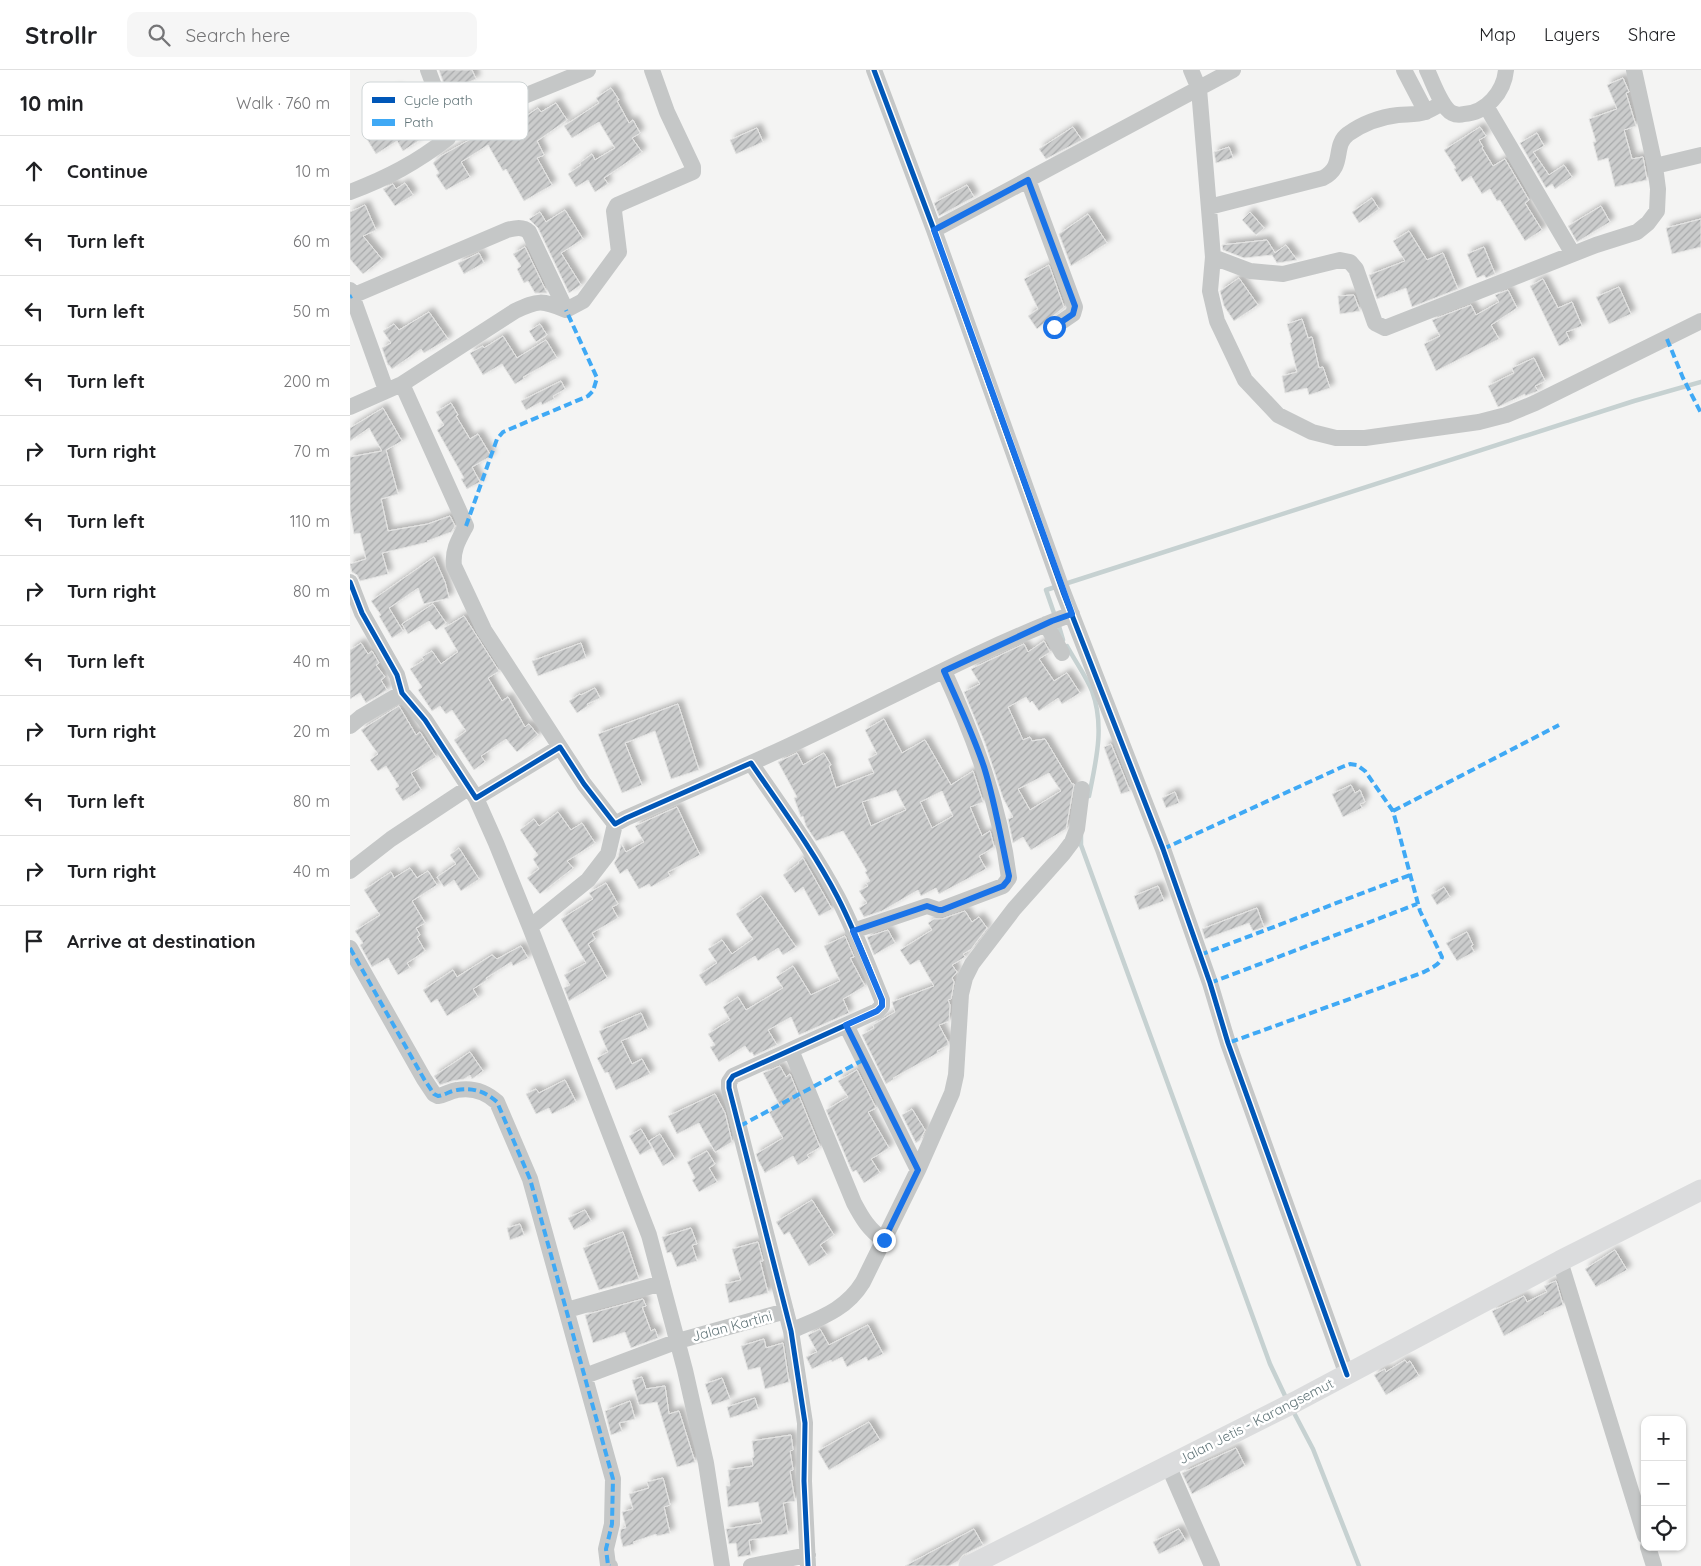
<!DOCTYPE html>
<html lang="en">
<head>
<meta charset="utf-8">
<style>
	:root { --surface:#fff; --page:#f6f6f6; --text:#202124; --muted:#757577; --line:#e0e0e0 }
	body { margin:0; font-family:Quicksand,sans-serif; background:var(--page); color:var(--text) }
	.controls { position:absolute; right:15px; bottom:15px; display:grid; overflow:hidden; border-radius:10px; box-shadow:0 1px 4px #0004 }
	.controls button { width:45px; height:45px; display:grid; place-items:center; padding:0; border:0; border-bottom:1px solid var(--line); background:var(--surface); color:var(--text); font:25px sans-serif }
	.stop { position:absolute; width:15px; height:15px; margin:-11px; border:4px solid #1a73e8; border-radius:50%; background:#fff }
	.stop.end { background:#1a73e8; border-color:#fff; box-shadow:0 1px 5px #0008 }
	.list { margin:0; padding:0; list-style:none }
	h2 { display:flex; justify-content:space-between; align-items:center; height:65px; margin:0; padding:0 20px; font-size:21px }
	h2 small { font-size:16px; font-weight:400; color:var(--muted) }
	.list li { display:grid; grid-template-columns:32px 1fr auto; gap:15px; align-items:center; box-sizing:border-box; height:70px; padding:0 20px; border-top:1px solid var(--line) }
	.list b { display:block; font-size:19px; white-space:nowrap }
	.list em { font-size:16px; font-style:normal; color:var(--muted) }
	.icon { flex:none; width:28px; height:28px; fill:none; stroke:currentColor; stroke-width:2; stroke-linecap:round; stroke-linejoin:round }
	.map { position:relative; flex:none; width:1351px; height:1496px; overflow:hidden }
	header { display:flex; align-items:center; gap:30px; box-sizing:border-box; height:70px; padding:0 25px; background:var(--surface); border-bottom:1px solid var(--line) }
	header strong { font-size:24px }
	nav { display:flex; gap:28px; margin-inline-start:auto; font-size:18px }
	.search { width:350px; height:45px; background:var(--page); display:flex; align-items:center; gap:12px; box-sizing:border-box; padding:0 18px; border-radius:10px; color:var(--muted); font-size:19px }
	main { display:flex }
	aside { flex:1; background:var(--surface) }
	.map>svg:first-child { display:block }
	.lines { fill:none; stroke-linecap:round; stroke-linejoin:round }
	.stream { stroke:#c6d1d1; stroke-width:4.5 }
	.building { fill:url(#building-hatch); stroke:#e4e4e3; fill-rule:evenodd; filter:url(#shadow) }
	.minor { stroke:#c5c7c7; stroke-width:16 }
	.major { stroke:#dbdcdd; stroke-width:21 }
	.quiet { stroke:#3fa9f5; stroke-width:4; stroke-dasharray:8 4; stroke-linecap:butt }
	.cycleway-casing { stroke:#fff; stroke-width:8 }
	.cycleway { stroke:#0057b8; stroke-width:5 }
	.route { stroke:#1a73e8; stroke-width:6 }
	.labels { text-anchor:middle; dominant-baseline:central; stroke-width:5; stroke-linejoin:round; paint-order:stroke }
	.street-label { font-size:14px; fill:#63767a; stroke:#fff }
	.key { fill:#fff; stroke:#d0d6d7; stroke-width:1 }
	.key-label { font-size:14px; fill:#63767a }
</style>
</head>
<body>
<header>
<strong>Strollr</strong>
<div class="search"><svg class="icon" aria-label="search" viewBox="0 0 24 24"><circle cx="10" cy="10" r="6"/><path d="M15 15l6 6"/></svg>Search here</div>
<nav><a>Map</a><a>Layers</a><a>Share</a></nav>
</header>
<main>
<aside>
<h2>10 min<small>Walk · 760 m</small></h2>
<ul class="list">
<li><svg class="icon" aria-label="ahead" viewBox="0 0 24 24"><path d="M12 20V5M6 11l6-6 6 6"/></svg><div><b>Continue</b></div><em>10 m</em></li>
<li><svg class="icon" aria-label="left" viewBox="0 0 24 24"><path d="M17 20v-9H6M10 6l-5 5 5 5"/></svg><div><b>Turn left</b></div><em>60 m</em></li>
<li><svg class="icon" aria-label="left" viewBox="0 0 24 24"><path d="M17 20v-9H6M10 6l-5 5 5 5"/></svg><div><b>Turn left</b></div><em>50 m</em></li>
<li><svg class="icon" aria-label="left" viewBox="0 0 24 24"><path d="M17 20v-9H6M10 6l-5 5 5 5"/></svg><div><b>Turn left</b></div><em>200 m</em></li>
<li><svg class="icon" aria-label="right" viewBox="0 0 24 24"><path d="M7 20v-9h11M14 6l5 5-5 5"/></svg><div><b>Turn right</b></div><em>70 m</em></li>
<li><svg class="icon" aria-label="left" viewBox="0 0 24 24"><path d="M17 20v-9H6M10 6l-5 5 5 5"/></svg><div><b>Turn left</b></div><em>110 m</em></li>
<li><svg class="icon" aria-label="right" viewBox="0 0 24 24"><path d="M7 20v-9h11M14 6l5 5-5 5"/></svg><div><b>Turn right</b></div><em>80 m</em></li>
<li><svg class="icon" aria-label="left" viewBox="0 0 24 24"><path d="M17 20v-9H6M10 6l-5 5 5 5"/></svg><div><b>Turn left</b></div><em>40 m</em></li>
<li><svg class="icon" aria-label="right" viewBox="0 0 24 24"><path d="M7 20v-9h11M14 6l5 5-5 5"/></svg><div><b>Turn right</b></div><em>20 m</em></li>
<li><svg class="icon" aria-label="left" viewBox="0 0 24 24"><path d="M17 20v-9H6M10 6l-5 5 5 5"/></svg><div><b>Turn left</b></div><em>80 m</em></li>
<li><svg class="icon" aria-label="right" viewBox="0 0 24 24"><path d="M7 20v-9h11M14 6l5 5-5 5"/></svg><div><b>Turn right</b></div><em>40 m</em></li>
<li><svg class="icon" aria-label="arrive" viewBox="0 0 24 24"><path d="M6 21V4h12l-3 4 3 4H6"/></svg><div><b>Arrive at destination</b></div></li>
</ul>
</aside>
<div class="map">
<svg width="1351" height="1496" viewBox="0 0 1351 1496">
	<defs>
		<pattern id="building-hatch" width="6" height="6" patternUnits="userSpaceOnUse" patternTransform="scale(1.25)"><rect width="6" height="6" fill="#cbcccc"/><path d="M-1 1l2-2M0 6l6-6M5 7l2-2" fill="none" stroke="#a8aaab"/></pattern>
		<filter id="shadow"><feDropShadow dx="4.5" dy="-4.5" stdDeviation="2.5" flood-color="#0004"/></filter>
	</defs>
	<rect width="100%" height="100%" fill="#f4f4f3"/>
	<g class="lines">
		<path class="stream" d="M705,546l-9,-26 588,-189 67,-19
			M708,553l5,17
			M717,576c8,15 19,30 25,45 13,35 4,70 -3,105
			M731,765v10l189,519 17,36
			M942,1339l21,40 46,117"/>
	</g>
	<path class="building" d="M89,0h33l4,9 -21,9 9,23 -9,4z
		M1273,8l6,14 -3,1 10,33 -12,4 8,29 11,-2 4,23 -32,7 -7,-29 -10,3 -5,-19h3l-7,-23 28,-10 -10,-24z
		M261,18l8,12 -2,1 12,22 4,-3 7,13 -8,5 10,14 -38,26 4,6 -13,8 -7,-12 -12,7 -8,-13 13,-9 -1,-2 12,-9 3,6 20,-12 -16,-26 -27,16 -8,-12 35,-23 -3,-5z
		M47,19l5,10 -1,1 7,12 -4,2 16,26 -17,11 -6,-10 -21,13 -14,-23 20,-12 -9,-18z
		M206,33l11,17 -30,21 7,14 -7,3 15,27 -28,16 -18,-32 -3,2 -15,-26 -27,17 9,15 -24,13 -10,-15 3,-2 -6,-10 8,-7 37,-21 1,3 14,-8 1,1 27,-16 2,3 15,-10 3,4z
		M723,57l9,13 -36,19 -7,-10z
		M1130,57l6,9 -7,4 4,7 -1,1 11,18 12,-7 24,41 -4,3 17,27 -17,11 -25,-41 -3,1 -7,-12 -8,5 -11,-18 -9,6 -8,-13 2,-1 -12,-18z
		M407,58l6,14 -27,12 -6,-14z
		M1187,63l7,13 -11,6 16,23 15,-10 8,12 -17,12 -3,-5 -6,4 -26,-45z
		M879,77l4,11 -17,5 -2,-11z
		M55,113l8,12 -18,11 -12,-17 10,-5 3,5z
		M617,115l7,12 -35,19 -5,-13z
		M1022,128l7,11 -20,14 -7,-11z
		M15,135l11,25 -13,6 19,23 -19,15 -13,-15v-47z
		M1251,136l9,16 -33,20 -9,-16z
		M215,140l18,29 -22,14 20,32 -12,8 -31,-65 -9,-9 11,-7 6,10z
		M900,142l14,16 -8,7 -14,-15z
		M738,144l19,29 -36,23 -12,-32z
		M1351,149v28l-29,7 -6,-26z
		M1059,161l18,29 16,-7 15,36 -46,18 -6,-19 -29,11 -8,-24 36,-14 -12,-20z
		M917,170l8,13 11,-8 11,15 -20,3 -5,-8 -28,3 -21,-8 -1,-5z
		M175,177l22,46h-12l-7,-12 -4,2 -7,-14 4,-3 -8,-12z
		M1134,177l11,27 -9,4 -2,-3 -7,3 -10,-24z
		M129,183l5,10 -20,11 -6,-11z
		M699,195l15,42 -27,22 -9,-13 10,-7 -14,-30z
		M889,208l19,27 -24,16 -10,-15 -4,-15z
		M1193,209l15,29 14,-6 10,24 -16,6 4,9 -11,5 -29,-60z
		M1269,217l12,27 -22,10 -13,-27z
		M1158,220l9,18 -26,17 8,14 -63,32 -12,-27 16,-8 -8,-16 39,-15 5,10 23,-13 -4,-7z
		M1004,225l6,16 -20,3 -2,-18z
		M79,242l19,27 -24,14 -3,-4 -29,20 -3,-4h-1l-6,-17 9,-5 -8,-12 11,-7 5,6z
		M952,249l6,19 4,-1 7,31 4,-1 7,21 -21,7 -2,-7 -22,5 -3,-17 15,-4 -7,-29 2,-1 -5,-18z
		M190,254l7,11 -11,7 -7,-11z
		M153,266l14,22 29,-18 11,18 -34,19 1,2 -9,5 -13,-20 -19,11 -13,-22 13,-7 1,2z
		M1184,288l11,23 -10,5 3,5 -13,5v-2l-27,13 -10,-21 26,-13 -2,-5z
		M211,311l4,8 -12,7 1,3 -12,6 -1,-3 -15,8 -5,-9z
		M101,333l7,12 -2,1 14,23 8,-5 13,22 -19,11 8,15 -13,7 -6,-10 3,-1 -27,-48 7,-5 -8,-13z
		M33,338l19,33 -16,9 12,44 -17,5 7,32 40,-7 22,-8 5,10 -4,6 -24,9 1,1 -46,11 6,21 -28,7 -3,-6 -5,-3 -2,-7v-1l16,-5 -6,-26 -6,1 -4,-24v-53l32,-6 -13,-23 -19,13v-13z
		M84,487l11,25 4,16 -25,6 -6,-16 -29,20 14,23 -11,7 -13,-22 2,-1 -10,-14z
		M83,534l13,19 -10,7 -7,-9 -21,13 -6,-10z
		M114,546l35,55 -11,7 14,23 6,-4 17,30 4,-3 9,11 -21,17 -11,-13 -25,17 4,6 -11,8 -20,-30 12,-9 -14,-21 -6,4 -6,-8 -8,5 -14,-21 4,-3 -12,-18 14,-9 -2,-3 10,-6 9,13 17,-12 -14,-24z
		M694,571l6,11 -11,7 15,22 13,-8 13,20 -18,11 -4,-6 -19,13 -7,-10 -2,2 -4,-6 -18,10 15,33 7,-3 2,4 13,-2 27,45h2l-8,45 -35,21 -8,-13 -10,6 -5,-24 5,-2 -10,-19 -18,-55 -21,-51 16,-8 -9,-15 53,-25 4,8zM699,703l12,18 -31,19 -12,-21z
		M11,573l7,11 4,-3 7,12 -3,2 9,12 -4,3 6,10 -21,13 -6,-10 -10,6v-49z
		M231,573l5,15 -48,18 -6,-15z
		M245,618l5,10 -13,6 1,2 -11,7 -8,-12 11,-7 1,1z
		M328,634l21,66 -28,9 -16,-48 -30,12 17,42 -20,8 -24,-59z
		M49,636l17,29 4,-3 16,25 -25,16 10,17 -18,11 -8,-12 4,-3 -13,-20 -8,5 -8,-11 8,-6 -17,-24z
		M534,649l18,34 23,-13 26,45 22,-14 10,31 -13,5 12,29 8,-5 4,16 -15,9 7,13 -47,25 -3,-6 -15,8 -3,-6 -36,21 -18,6 -5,-9 8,-5 -8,-12 9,-5 -2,-3 4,-2 -5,-9 2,-1 -24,-40 -27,10 -10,-15 -3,-10 -2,1 -7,-19 3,-1 -19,-35 19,-9 6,12 21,-12 7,12 -2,1 7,22 20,-8 18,-7 -6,-14 9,-5 -12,-24zM546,720l10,20 -35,16 -9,-24zM592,721l11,25 -21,12 -12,-26z
		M761,674l19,47 -9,3 -17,-47z
		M1001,715l4,8 5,-3 5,12 -5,2 2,4 -19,9 -11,-23z
		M825,722l4,11 -13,5 -4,-10z
		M327,737l23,48 -32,17 2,4 -19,11 -2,-3 -10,5 -12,-20 -7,5 -6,-11 4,-6 3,-13 5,8 18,-10 -9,-16z
		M208,742l13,18 11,-7 13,20 -28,18 6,7 -33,26 -13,-16 12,-9 -6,-10 5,-4 -18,-25 14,-11 5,7z
		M109,778l20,31 -18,12 -7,-11 -10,7 -7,-10 19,-13 -6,-9z
		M453,788l29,51 -13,7 -16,-29 -8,6 -12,-18 16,-12 -1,-1z
		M60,798l7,10 11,-7 9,14 -25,16 13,22 -9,5 4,7 -3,2 8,14 -18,12 3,5 -12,7 -10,-17 -16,9 -12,-22 3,-2 -8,-12 25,-16 -16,-25 27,-18 3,6z
		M256,813l12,21 -6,3 6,11 -26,15 3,6 -7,5 19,34 -38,23 -5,-13 6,-3 -6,-10 22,-12 -25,-44 32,-20 -4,-6z
		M808,816l6,15 -25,9 -5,-14z
		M1094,817l6,10 -13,8 -6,-10z
		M411,826l35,51 -13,8 -5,-7 -20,13 -3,-5 -49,30 -7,-11 18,-12 -9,-14 14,-9 10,14 21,-15 -17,-25z
		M907,838l7,19 -11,4 -4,-8 -44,16 -3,-10z
		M615,841l7,11 7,-5 8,11 -16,21 -8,5 2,3 -13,8 5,7 -5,6 2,4 -3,17 -3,1 2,5 -1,16 -10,4 9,17v3l-11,6 1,2 -45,25 1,1 -8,5 -24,-49 12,-7 -1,-3 22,-13 -3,-10 42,-16 -15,-26 -9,5 -10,-15 32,-20 -4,-7 6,-4h8z
		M538,860l7,13 -21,12 -7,-18z
		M1117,862l6,13 -2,1 3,6 -17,9 -11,-18z
		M495,866l9,21 -4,1 15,28 -22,13 6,14 -50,22 -8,-18 -23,13 9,15 -23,11 -2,-4 -2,1 -5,-7 -26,16 -9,-15 5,-2 -7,-11 22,-14 -7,-13 15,-10 8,13 37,-22 -7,-11 17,-11 18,29 29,-14 -16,-35z
		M171,876l7,12 -15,8 -2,-4 -25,16 1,2 -14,9 5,8 -31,19 -10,-17 -6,4 -8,-13 30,-20 4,7 35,-22 5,4z
		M291,943l7,16 -27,12 11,23 10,-5 8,15 -34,16 -8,-18 -3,1 -8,-15 11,-6 -9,-21z
		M120,982l13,19 -11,8 -2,-4 -6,4 -12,2 -12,4 -6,-9z
		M430,996l6,11 4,-3 30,73 -13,8 2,3 -11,7 -5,-9 -28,17 -7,-13 -2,-6 27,-16 -14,-26 11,-6 -17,-33z
		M507,1000l19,38 -8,4 21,36 -18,11 9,14 -16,10 -8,-13 -3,2 -2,-3 -25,-59 22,-13 -10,-16z
		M215,1010l11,22 -24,12 -3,-6 -13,6 -10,-20 10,-5 3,4z
		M365,1024l10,19 7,29 -17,10 -16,-29 -22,11 -9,-18z
		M562,1039l13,21 -5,10 -4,3 -14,-28z
		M291,1059l11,19 -12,7 -11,-19z
		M310,1064l15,25 -12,7 -14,-25z
		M357,1081l8,13 -6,4 8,14 -18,10 -7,-12 3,-2 -8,-16z
		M462,1130l22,35 -14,10 7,10 -18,11 -20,-34 -5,3 -8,-13z
		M235,1140l6,11 -17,9 -6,-12z
		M170,1154l4,11 -14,5 -3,-12z
		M341,1158l6,16 -5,1 5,16 -20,6 -6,-15 -4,1 -5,-16z
		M273,1162l16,47 -40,11 -16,-42z
		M408,1172l5,19h-3l8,32 -39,10 -4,-19 16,-4 -9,-31z
		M1265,1180l12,20 -31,17 -11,-18z
		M1206,1211l7,24 -19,8 1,1 -41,22 -12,-25 32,-15 3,6 20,-10 -3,-6z
		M293,1229l3,7 -4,1 9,24 4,-2 3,9 -27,10 -6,-16 -32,11 -8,-28z
		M518,1255l15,29 -15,7 -2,-4 -19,10 -5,-10 -10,5 -1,-2 -19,9 -6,-12 11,-5 -9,-17 12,-6 9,16z
		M414,1269l2,9 17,-5 6,39 -24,7 -5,-22 -12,3 -7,-24z
		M1055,1290l2,3 3,-2 9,15 -33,19 -12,-20 11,-6 1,3z
		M292,1307l4,12 19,-3 4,28 10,-3 16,51 -18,5 -20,-65 -18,3 -7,-25z
		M372,1308l8,21 -18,6 -7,-21z
		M405,1328l3,11 -28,9 -3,-11z
		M280,1331l5,18 -16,4 3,8 -11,4 -6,-24z
		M519,1352l11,18 -51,30 -11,-19z
		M441,1365l2,15 -3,1 3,19 -3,1 5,30 -12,2 5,31 -39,6 2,15 -13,2 -2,-14 -7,1 -3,-15 36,-6 -4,-21 -30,5 -2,-21h4l-2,-16 25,-4 -1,-8 2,-1 -2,-16z
		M886,1378l9,18 -53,28 -10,-21z
		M313,1408l7,27 -6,2 6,26 -13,3 -1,-2 -23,8 1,2 -11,3 -3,-12 1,-6 5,-1 -4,-16 11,-3 -4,-15 20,-6 -2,-6z
		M624,1459l9,16 -20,10 -5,6 -9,5h-44z
		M829,1459l7,12 -27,13 -6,-12z"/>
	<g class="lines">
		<path class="minor" d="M524,0l60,160 129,362 100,257 47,134 18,60 119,332
			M841,0l8,19 14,168 -3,34 7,30 28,59 33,35 34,17 24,6h29l114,-16 27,-7 29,-12 166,-82
			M1054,0l22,42
			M1077,0c6,12 14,37 25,43 4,2 8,2 12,1 22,-1 40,-22 42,-44
			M1136,36l87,148
			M100,59l30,-15 108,-44
			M1305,96l46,-11
			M678,110l47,127 -2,7 -19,13
			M0,122c37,-14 66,-29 98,-54l2,-9 -22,-59
			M859,137l114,-29c23,-12 9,-32 25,-44 14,-10 33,-17 50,-19 9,-1 19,0 27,-3 6,-2 12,-6 17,-9
			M584,160l299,-160
			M863,187l37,14 33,3 57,-14 10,2 6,7 19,54 10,5 211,-83 41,-13 11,-9 9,-12 1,-22 -3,-23 -21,-96
			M0,220l36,100
			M0,227l157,-67c8,-2 16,-4 22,2l37,78
			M52,314l113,-73c24,-11 26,-11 51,-1l17,-9 36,-49 -5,-41 3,-6 76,-33v-5l-26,-55 -15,-42
			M0,337l52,-23 64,142c-7,13 -14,24 -12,40l30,64 76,117
			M0,512l12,31 35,62 5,18 23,27 51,78 84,-51 24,37 31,40 11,-6 125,-55c30,44 62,87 87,135 17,33 30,68 44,102v6l-5,5 -144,65 -4,6v6l62,243 14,92 -1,58 4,85
			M696,554l16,29
			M0,656l11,-9 41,-24
			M401,693c108,-47 210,-107 321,-149
			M126,728l20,45 34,84 119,308 36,135 21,93 16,103
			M0,801l41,-32 77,-51
			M180,857l58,-47 20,-26 7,-30
			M503,861l74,-25 12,4 3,-1 61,-23 6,-8c-9,-73 -35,-141 -65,-207
			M0,878l74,131 10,15 4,2c7,-1 12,-5 19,-6 16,-3 29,2 40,12l33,77 83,300 -1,45 -6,25 2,16 2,1
			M496,955l72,145
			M441,980l63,153c8,15 15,27 30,37
			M1210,1191l85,275
			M217,1240l95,-27
			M441,1261c29,-13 55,-21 72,-49l55,-112 34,-77 4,-18 5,-81 4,-16 7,-14 42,-55 49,-55 9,-12 5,-13 5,-40
			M235,1306l93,-35 108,-30
			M818,1395l44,101
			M1298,1477l6,19
			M401,1496l57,-11"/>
		<path class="major" d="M619,1496l326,-164 265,-141 141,-71"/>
		<path class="quiet" d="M0,227l2,-1
			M1317,269l16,39 18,35
			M116,456l31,-87 6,-7 85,-36 5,-5 4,-13 -31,-68
			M1043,741l166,-86
			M813,779l179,-82 8,-3 7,1 8,6 28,40 27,100 22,46c-2,8 -11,11 -18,15l-196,71
			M0,878l74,131 10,15 4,2c7,-1 12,-5 19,-6 16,-3 29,2 40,12l33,77 83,300 -1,45 -6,25 2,16 2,1
			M850,885l210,-80
			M860,913l207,-79
			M390,1056l123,-66"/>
		<g class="cycleway-casing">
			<path id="cycleway" d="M524,0l60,160 129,362 100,257 47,134 18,60 119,332
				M0,512l12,31 35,62 5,18 23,27 51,78 84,-51 24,37 31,40 11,-6 125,-55c30,44 62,87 87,135 17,33 30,68 44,102v6l-5,5 -144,65 -4,6v6l62,243 14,92 -1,58 4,85"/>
		</g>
		<use href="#cycleway" class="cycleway"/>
	</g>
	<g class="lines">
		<path class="route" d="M534,1170l34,-70 -72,-145 31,-14 5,-5v-6l-29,-69 74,-25 12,4h3l61,-24 5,-6 1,-4c-8,-37 -14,-74 -25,-109 -11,-33 -26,-64 -40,-96l108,-50 20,-7 -138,-384 94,-50 47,126 -2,8 -19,13"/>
	</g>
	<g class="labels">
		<g class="street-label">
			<text transform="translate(382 1256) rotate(-15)">Jalan Kartini</text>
			<text transform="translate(906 1351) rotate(-27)">Jalan Jetis - Karangsemut</text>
		</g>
	</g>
	<rect x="12" y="12" width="166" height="58" rx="8" class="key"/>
	<rect x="22" y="27" width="23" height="6" fill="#0057b8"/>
	<rect x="22" y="49" width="23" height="7" fill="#3fa9f5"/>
	<g class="key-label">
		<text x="54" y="35">Cycle path</text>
		<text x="54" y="57">Path</text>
	</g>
</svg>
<div class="controls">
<button>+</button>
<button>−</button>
<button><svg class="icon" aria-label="locate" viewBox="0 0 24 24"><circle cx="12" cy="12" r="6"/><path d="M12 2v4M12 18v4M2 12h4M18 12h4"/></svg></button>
</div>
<div class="stop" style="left:704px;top:257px"></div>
<div class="stop end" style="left:534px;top:1170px"></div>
</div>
</main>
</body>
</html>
